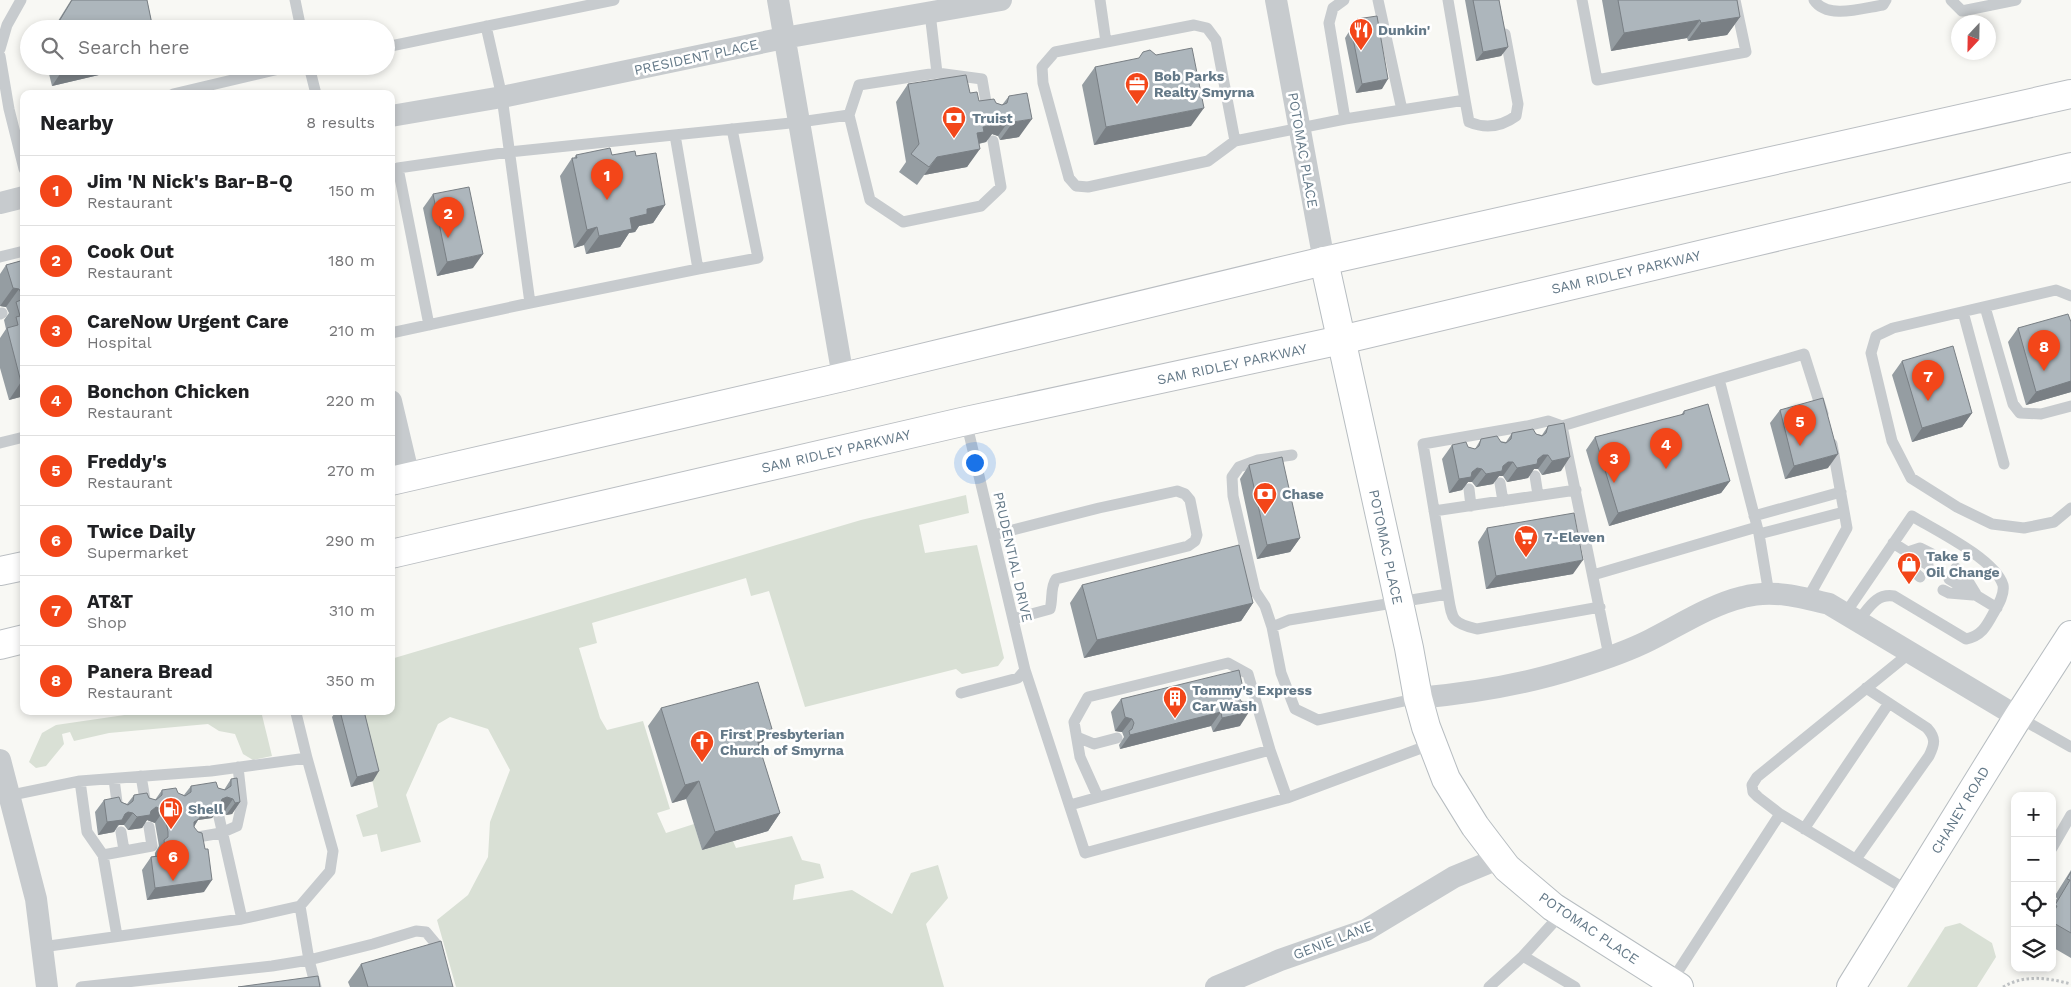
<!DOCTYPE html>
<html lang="en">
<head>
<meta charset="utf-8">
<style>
	:root { --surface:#fff; --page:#f2f2f2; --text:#202124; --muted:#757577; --line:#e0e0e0; --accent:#f34619 }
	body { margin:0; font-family:"Work Sans",sans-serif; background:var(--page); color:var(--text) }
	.controls { position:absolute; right:15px; bottom:15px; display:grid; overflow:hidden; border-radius:10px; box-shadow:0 2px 8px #0003 }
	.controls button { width:45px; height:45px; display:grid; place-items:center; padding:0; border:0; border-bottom:1px solid var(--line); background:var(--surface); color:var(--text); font:25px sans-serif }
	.compass { position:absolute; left:1951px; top:15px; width:45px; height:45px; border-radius:50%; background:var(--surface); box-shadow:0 2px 8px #0003; rotate:202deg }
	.you { position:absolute; left:974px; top:462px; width:18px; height:18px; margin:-12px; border:4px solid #fff; border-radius:50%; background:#1a73e8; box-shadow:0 0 0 8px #1a73e833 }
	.badge { display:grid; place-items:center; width:32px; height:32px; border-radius:50%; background:var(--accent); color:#fff; font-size:16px; font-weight:700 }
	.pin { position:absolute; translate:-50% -41px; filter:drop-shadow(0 1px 2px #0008) }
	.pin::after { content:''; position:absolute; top:26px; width:18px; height:15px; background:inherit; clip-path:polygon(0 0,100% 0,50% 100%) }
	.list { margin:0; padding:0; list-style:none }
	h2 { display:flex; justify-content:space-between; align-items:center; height:65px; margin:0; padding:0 20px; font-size:21px }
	h2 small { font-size:16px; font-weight:400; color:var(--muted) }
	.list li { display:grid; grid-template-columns:32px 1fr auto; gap:15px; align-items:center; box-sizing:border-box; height:70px; padding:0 20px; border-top:1px solid var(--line) }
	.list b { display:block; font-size:19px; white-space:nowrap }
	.list p { margin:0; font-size:16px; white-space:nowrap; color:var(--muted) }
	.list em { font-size:16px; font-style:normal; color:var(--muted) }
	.icon { flex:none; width:28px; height:28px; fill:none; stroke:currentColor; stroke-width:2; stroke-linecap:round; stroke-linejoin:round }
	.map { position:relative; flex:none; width:2071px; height:987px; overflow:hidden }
	.search { position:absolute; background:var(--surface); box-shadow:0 2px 8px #0003; left:20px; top:20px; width:375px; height:55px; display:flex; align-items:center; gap:12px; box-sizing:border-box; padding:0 18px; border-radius:28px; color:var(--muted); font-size:19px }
	.panel { position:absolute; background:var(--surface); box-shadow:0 2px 8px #0003; left:20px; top:90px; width:375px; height:625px; border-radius:10px }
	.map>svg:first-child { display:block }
	.green { fill:#d9e0d5 }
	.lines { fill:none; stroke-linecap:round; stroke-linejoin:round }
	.secondary-casing { stroke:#b7bdc1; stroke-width:30 }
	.primary-casing { stroke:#babec2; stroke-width:30 }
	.path { stroke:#bec1c3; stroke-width:3; stroke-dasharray:2.5 2.5; stroke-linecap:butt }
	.lane { stroke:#c7cbce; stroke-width:11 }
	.street { stroke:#c7cbce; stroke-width:22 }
	.secondary { stroke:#fff; stroke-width:28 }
	.primary { stroke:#fff; stroke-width:28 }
	.wall { fill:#959da2 }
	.shaded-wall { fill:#797f84 }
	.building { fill:#adb6bc; stroke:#797f84 }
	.labels { text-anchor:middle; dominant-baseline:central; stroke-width:5; stroke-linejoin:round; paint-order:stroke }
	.poi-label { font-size:14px; font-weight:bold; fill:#647988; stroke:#fff; text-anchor:start }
	.street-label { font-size:14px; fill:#647988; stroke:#fff }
</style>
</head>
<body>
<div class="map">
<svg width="2071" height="987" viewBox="0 0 2071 987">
	<rect width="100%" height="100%" fill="#f8f8f4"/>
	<path class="green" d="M966,495l3,18 -50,12 6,28 52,-8 27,113 -6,8 -36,8 -6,-5 -151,38 -36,-116 -18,5 -5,-18 -154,45 5,20 -18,5 21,70 7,12 36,-9 27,88 -13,4 9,20 28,-9 8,26 31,-9 3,7 56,-12 10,24 18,4 4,14 -29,7 -2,15 59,-10 40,24 19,-41 27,-8 10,33 -22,26 18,63h-488l-19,-67 31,-25 20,-38 2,-35 20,-52 -22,-41 -38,-12 -12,7 -32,71 15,47 -40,10 -4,-18 -14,3 -7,-22 22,-8 -21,-96h34v-52l470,-139z
		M152,711h109l11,45 -19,4 -10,-6 -8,-20 -16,-3 -11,-7 -99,9 -35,8 -4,-9 -8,2 2,10 -18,22 -10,2 -7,-6 13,-29 14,-8z
		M1960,923l32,20 4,14 -19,30h-70l38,-60z"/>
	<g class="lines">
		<g class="secondary-casing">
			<path id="secondary" d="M1324,261l85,387 9,50 8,29 20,52 29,47 32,42 46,39 126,80
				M1851,987l167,-270 53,-82"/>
		</g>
		<g class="primary-casing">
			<path id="primary" d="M391,481l452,-104 481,-116 747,-167
				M391,554l575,-133 375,-81 730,-173
				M0,571l24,-5
				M0,645l24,-6"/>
		</g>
		<path class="path" d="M2003,987c22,-13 45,-9 68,-3"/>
		<path class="lane" d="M295,0l6,29
			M1100,0l6,42
			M1344,0l-11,8 -4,15 16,96
			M1378,0l24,110
			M1582,0l15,80 149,-28 -11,-52
			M1814,0c13,20 49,8 69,5l3,-5
			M1951,0l11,11 54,-11
			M386,47l228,-47
			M0,49l7,-24 14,-25
			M0,56l9,53 15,60
			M309,66l7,28
			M937,73l45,6 6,35
			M173,94l119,-28
			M1465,100l4,22c17,7 32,5 47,-6l2,-12 -13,-70
			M849,115l21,85 33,22 78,-16 20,-19 -8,-46
			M1235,141l-19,-101 -9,-12 -13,-3 -139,27 -13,15 1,16 26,95 7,8 12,1 120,-26 27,-20 110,-22 120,-19 -17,-100
			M0,257l24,-6
			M698,269l60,-11 -26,-129
			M2071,296l-15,-6 -163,38 -17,8 -5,17 21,88 19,37 46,29 35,17 32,4 30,-6 17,-14
			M530,303l168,-34 -23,-134
			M1985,307l28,97 7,9 21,1 30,-8
			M1963,312l41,152
			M0,314l2,-1
			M429,325l-31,-157 111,-16 291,-30 49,-7 10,-30 78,-12 -7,-60
			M391,333l139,-30 -28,-206 -16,-71
			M966,421l59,249 60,183 202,-55 145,-54
			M1562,426l157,-47
			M0,443l24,-6
			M1292,455l-34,5 -19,7 -7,10 1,19 22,95 10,15 7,21 9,46 14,36 23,11 100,-22
			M1535,476l3,19
			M1500,483l3,18
			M1469,489l2,17
			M1434,511l142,-21
			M1754,516l87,-24
			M1759,534l85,-22
			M993,535l106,-27 78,-17 8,3 5,6 7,35 -2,6 -7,5 -132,33c-6,8 -3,21 -6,30l-37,10
			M1893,543l35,22
			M1956,568l9,8 11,18
			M1593,575l164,-48
			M1920,577l-11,-10 -1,-15 12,-4 12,6
			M1949,579l48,29
			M1943,590l6,3 24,2
			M1448,594c4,25 3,29 29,35l123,-22
			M1769,594l-10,-60 -40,-155 85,-25 19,60
			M1808,598l39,-70 -15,-84
			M1845,614l67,-98c23,14 83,43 91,69 2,10 -6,22 -10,29 -7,13 -12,22 -27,25l-72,-43c-18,-3 -25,12 -36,25
			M1272,627l17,-7 159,-26 -25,-150 104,-18 21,-5 14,5 47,230
			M961,693l57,-15 7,-8
			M296,713l11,45
			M2018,717l53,30
			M1077,737l17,7 23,-6
			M141,776l5,29
			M114,779l4,31
			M80,781l7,51 16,23 14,81
			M7,796l73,-15 131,-10 96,-13 26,93 -3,20 -30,35 -58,13 -200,28
			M1098,797l-18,-40 -6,-35 14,-25 140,-34 20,11 22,76
			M1070,805l200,-55 17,48
			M1780,814l130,78
			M219,817l23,102
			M1804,829l85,-126
			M121,832l3,18
			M192,838l29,-5 16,-7 5,-23 -4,-36
			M2052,848l19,-33
			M103,855l49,-9 -3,-19
			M1856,859l73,-103c6,-12 7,-18 -2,-28l-61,-40
			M300,906l9,54 7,27
			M1523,956l52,31
			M1671,982l109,-168 -22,-17 -5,-5 -1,-7 5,-8 154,-125
			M81,987l191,-21 37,-6 64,-16 43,-13 10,1 10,12 3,12
			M1489,987l34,-31 39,-43"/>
		<path class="street" d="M778,0l65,377
			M1276,0l48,261
			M391,116l111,-19 282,-59 217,-38
			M0,203l24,-6
			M391,401l18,76
			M1418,698c54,-5 109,-14 161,-31 23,-7 49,-16 71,-27 30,-15 60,-35 93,-43 29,-8 59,0 86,7l189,113
			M0,760l36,139 11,88
			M1216,987l64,-27 86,-30 88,-53 46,-19"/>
		<use href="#secondary" class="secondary"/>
		<use href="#primary" class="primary"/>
	</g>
	<path class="wall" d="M71,0h76l6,29h-100z
		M1465,0h34l9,47 -7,9 -25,5z
		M1602,0h135l3,17 -13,18 -39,6 -1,-3 -76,13z
		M1357,19l25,70 -26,4 -11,-55z
		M47,66h90l-85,20z
		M1095,67l96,59 -97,19 -12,-60z
		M908,84l62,9 9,8 17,2 6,2 7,-9 10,41 -19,3 -2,-4 -6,-2 -6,8 -7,2 -12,23 -43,8 -7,10 -18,-13 7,-10 -10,-60z
		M576,155l60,1 29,49 -12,18 -14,3 -4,6 -6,1 -9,14 -34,7 -2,-9 -10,3 -14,-72 12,-18h2z
		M433,194l40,74 -36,8 -14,-68z
		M24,260v136l-15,4 -9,-32v-30l6,-9 -2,-9 5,-7 -3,-6 -6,-1v-32l6,-9z
		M2071,322v70l-45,13 -18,-63 10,-14z
		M1902,361l70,52 -10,14 -50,15 -20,-67z
		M1780,410l48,58 -43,11 -15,-56z
		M1684,411l46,70 -9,12 -112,33 -23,-76 9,-13 86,-22z
		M1548,426l13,45 -19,4 -4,-6h-4l-6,9 -21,4 -4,-6h-4l-6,8 -17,3 -4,-5h-4l-6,8 -13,3 -7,-34 10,-14 16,2 7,2 6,-10 25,3 6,-9 24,1 6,1z
		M1249,465l51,73 -10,14 -33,7 -17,-80z
		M1487,528l86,46 -87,15 -8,-47z
		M1082,585l171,18 -12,18 -157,37 -14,-55z
		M1243,688l-5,8 2,30 -27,6 -2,-6 -91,23 -1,-4 5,-8 -2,-5 -7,-1 -4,-19 10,-13z
		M661,708l98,39 21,66 -12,18 -66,19 -16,-51 -14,4 -24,-77z
		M336,711h28l9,70 -22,6 -19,-70z
		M231,779l9,23 -8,12 -6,1 -2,-3 -6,-2 -6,8 -14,2 -4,7 10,65 -57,8 -5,-30 9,-13 4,-1v-3l4,-7 -4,-23 -8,-3 -5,8 -14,2 -4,-5h-5l-5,7 -16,3 -3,-23 9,-12 17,2 6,2 7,-9 15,3 6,2 7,-10 22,5 7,-9 27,2 6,2z
		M2071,870v88l-19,-11v-40l5,-9 -3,-1z
		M361,964l92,23h-103l-2,-5z"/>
	<path class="shaded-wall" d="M1740,17l-13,18 -39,6 13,-18z
		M1700,20l-13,18 -76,13 13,-18z
		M1508,47l-7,9 -25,5 7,-9z
		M70,66h67l-85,20 12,-18z
		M1388,79l-6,10 -26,4 6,-9z
		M1204,108l-13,18 -97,19 12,-18z
		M1005,116l6,2 -13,18 -6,-2 -6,8 -10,2 1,-11 6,-6z
		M1032,119l-13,18 -19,3 13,-18z
		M980,149l-13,18 -43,8 -7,10 20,-28z
		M665,205l-12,18 -14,3 -4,6 -6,1 -9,14 -34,7 13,-18 48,-27z
		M597,227l-13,18 -10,3 13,-18z
		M483,254l-10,14 -36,8 10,-14z
		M13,288l6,1 -13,18 -6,-1z
		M2071,381v11l-45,13 10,-13z
		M21,382h3v14l-15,4z
		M1972,413l-10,14 -50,15 10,-14z
		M1838,454l-10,14 -43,11 9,-13z
		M1543,455h5l-10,14h-4l-6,9 -21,4 10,-14 21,-9z
		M1570,457l-9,14 -19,4 10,-14z
		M1508,462h5l-10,14h-4l-6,8 -17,3 10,-13 17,-8z
		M1477,468l5,1 -10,13h-4l-6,8 -13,3 10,-14 13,-7z
		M1730,481l-9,12 -112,33 9,-13z
		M1300,538l-10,14 -33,7 10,-14z
		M1583,560l-10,14 -87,15 10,-13z
		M1253,603l-12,18 -157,37 13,-18z
		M1221,712l-10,14 -91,23 10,-14z
		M1249,712l-9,14 -27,6 9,-14z
		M1125,717l7,2 -10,13 -7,-1z
		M772,729l-13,18 -4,-14z
		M379,771l-6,10 -22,6 6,-10z
		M699,781l-13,18 -14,4 13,-18z
		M227,797l6,2 -9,13 -6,-2 -6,8 -14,2 -7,11 7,-23z
		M240,802l-8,12 -6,1 9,-12z
		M156,807l8,3 -9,13 -8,-3 -5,8 -14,2 9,-13 14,-6z
		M128,812l5,1 -9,12h-6l-4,7 -16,3 9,-13z
		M780,813l-12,18 -66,19 13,-18z
		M212,880l-8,12 -57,8 8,-12z"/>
	<path class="building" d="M72,0h75l6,29h-98v-1z
		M1473,0h26l9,47 -25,5z
		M1618,0h119l3,17 -39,6 -1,-3 -76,13z
		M1377,16l11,63 -26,5 -11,-56 8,-2 -2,-7z
		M1192,48l12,60 -98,19 -11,-60 44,-9 4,-6 7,-2 6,5z
		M966,75l4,18 7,-1 2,9 15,-2 2,4 6,2 5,-2 2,-7 18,-3 5,26 -19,3 -2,-4 -6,-2 -5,2 -2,6 -15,3 1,5 -7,1 3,16 -43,8 -8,10 -18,-13 8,-10 -11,-60z
		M610,148l2,7 23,-4 1,5 20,-3 9,52 -18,4v5l-17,4 2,11 -33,7 -2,-9 -10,3 -15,-72h5l-1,-3z
		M469,187l14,67 -36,8 -14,-68z
		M24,260v122h-3l-14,-54 11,-3 -2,-8 4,-1 -4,-14 5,-2 1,-5 -3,-6 -6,-1 -7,-23z
		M2068,314l3,8v59l-35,11 -18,-64z
		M1953,346l19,67 -50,15 -20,-67z
		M1823,398l15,56 -44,12 -14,-56z
		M1708,404l22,77 -112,32 -23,-76 89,-23v-3z
		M1564,423l6,34 -18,4 -4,-6h-5l-5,4 -1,5 -20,4 -4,-6h-5l-5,4 -1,5 -16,3 -4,-5 -5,-1 -5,4 -1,5 -12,2 -7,-34 14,-3 2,5 7,2 4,-3 2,-7 16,-3 4,6 5,1 5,-4 1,-6 21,-4 3,5 6,2 4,-3 2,-7z
		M1282,457l18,81 -33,7 -18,-80z
		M1574,513l9,47 -87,16 -9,-48z
		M1239,545l14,58 -156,37 -15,-55z
		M1239,670l4,18 -5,5v4l4,5h5l2,10 -27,6 -1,-6 -91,23 -1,-4 3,-2 2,-6 -2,-4 -7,-2 -4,-18z
		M758,682l14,47 -17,4 25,80 -65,19 -16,-51 -14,4 -24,-77z
		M340,711h24l15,60 -22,6z
		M237,778l3,24 -5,1 -2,-4 -6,-2 -5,2 -2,6 -22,3 2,10 -6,4v5l4,5 4,1 3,16h3l4,31 -57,8 -4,-31 15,-2 -2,-15 4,-3v-5l-4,-22 -8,-3 -5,4 -1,4 -13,2 -4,-4 -5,-1 -3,2 -3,6 -15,2 -3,-22 15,-3 2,5 7,3 5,-4 1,-6 13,-2 2,5 7,2 6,-5v-5l14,-2 2,5 7,3 6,-4v-6l25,-4 2,6 7,2 6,-4v-7z
		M2071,872v61l-19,-11v-7l5,-9 -2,-1 15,-25 -3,-1z
		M441,941l12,46h-85l-7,-23z
		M318,976l2,11h-82z"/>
	<defs>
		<g id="restaurant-pin" transform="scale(1.25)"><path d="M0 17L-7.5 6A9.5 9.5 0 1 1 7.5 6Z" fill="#f34619" stroke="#fff"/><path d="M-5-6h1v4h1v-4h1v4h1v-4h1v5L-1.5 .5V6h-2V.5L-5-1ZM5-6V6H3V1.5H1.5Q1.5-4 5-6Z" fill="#fff"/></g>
		<g id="office-pin" transform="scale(1.25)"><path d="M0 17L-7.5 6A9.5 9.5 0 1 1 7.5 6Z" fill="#f34619" stroke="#fff"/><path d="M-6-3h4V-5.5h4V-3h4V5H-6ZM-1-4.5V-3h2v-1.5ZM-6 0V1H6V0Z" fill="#fff"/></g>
		<g id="bank-pin" transform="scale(1.25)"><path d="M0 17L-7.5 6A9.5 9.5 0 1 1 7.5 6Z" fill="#f34619" stroke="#fff"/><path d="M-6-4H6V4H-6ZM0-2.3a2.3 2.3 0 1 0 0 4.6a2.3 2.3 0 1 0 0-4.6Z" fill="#fff"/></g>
		<g id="supermarket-pin" transform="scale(1.25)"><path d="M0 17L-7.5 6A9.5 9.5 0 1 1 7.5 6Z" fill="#f34619" stroke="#fff"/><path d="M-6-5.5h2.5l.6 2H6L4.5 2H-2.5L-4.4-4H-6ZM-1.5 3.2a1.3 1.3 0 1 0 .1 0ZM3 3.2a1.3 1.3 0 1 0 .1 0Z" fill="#fff"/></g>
		<g id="shop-pin" transform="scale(1.25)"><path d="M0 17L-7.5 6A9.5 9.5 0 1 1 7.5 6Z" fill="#f34619" stroke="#fff"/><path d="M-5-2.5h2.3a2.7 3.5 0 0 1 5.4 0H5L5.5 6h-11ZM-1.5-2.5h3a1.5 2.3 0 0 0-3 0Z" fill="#fff"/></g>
		<g id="building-pin" transform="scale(1.25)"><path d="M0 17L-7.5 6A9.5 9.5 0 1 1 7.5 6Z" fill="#f34619" stroke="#fff"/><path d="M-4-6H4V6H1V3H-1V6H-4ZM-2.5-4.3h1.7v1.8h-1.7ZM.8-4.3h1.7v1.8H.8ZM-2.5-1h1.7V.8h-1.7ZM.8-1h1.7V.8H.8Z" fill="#fff"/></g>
		<g id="church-pin" transform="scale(1.25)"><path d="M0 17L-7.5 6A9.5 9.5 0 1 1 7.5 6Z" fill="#f34619" stroke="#fff"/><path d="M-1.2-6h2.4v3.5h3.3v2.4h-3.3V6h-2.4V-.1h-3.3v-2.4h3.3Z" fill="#fff"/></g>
		<g id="fuel-pin" transform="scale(1.25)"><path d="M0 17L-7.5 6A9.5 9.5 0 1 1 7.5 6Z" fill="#f34619" stroke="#fff"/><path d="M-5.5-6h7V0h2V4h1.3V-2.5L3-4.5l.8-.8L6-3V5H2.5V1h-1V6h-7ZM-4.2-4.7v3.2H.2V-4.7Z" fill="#fff"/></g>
	</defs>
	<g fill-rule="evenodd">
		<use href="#restaurant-pin" x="1361" y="30"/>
		<use href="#office-pin" x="1137" y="84"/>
		<use href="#bank-pin" x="954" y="118"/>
		<use href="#bank-pin" x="1265" y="494"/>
		<use href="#supermarket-pin" x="1526" y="537"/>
		<use href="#shop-pin" x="1909" y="564"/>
		<use href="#building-pin" x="1175" y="698"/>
		<use href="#church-pin" x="702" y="742"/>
		<use href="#fuel-pin" x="171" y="809"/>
	</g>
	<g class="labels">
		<g class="poi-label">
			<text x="1378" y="30">Dunkin'</text>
			<text x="1154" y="76">Bob Parks<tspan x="1154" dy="16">Realty Smyrna</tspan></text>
			<text x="972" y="118">Truist</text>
			<text x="1282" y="494">Chase</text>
			<text x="1544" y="537">7-Eleven</text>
			<text x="1926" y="556">Take 5<tspan x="1926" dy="16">Oil Change</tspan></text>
			<text x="1192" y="690">Tommy's Express<tspan x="1192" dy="16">Car Wash</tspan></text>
			<text x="720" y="734">First Presbyterian<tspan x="720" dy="16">Church of Smyrna</tspan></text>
			<text x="188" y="809">Shell</text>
		</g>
		<g class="street-label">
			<text transform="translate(696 57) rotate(-12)">PRESIDENT PLACE</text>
			<text transform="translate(1303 150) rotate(80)">POTOMAC PLACE</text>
			<text transform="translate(1626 272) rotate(-13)">SAM RIDLEY PARKWAY</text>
			<text transform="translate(1232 364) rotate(-12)">SAM RIDLEY PARKWAY</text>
			<text transform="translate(836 451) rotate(-13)">SAM RIDLEY PARKWAY</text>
			<text transform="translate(1386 547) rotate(78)">POTOMAC PLACE</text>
			<text transform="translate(1013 557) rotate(77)">PRUDENTIAL DRIVE</text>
			<text transform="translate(1960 810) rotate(-59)">CHANEY ROAD</text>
			<text transform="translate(1589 928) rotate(34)">POTOMAC PLACE</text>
			<text transform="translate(1333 940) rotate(-21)">GENIE LANE</text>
		</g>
	</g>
</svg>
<div class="controls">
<button>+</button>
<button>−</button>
<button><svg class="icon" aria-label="locate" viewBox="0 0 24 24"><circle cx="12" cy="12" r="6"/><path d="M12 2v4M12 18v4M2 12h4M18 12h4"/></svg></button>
<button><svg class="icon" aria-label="layers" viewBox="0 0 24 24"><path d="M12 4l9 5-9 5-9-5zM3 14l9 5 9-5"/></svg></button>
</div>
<svg class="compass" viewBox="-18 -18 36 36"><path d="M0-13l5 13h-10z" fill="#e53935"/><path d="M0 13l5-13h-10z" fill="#757577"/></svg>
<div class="you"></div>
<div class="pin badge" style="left:607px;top:200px">1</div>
<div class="pin badge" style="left:448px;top:238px">2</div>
<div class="pin badge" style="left:1614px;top:483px">3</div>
<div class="pin badge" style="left:1666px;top:469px">4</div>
<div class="pin badge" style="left:1800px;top:446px">5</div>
<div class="pin badge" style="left:173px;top:881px">6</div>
<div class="pin badge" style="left:1928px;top:401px">7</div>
<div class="pin badge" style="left:2044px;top:371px">8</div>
<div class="search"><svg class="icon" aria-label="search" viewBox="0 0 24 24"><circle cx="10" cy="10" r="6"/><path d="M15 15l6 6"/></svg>Search here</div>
<section class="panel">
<h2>Nearby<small>8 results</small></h2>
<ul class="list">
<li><span class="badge">1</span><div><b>Jim 'N Nick's Bar-B-Q</b><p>Restaurant</p></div><em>150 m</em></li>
<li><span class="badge">2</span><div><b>Cook Out</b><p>Restaurant</p></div><em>180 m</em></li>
<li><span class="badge">3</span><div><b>CareNow Urgent Care</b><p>Hospital</p></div><em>210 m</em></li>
<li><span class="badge">4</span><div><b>Bonchon Chicken</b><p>Restaurant</p></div><em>220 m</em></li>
<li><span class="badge">5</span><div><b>Freddy's</b><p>Restaurant</p></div><em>270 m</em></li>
<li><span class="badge">6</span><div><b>Twice Daily</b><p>Supermarket</p></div><em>290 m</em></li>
<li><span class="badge">7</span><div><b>AT&amp;T</b><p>Shop</p></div><em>310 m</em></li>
<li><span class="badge">8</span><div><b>Panera Bread</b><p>Restaurant</p></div><em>350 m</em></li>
</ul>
</section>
</div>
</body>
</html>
